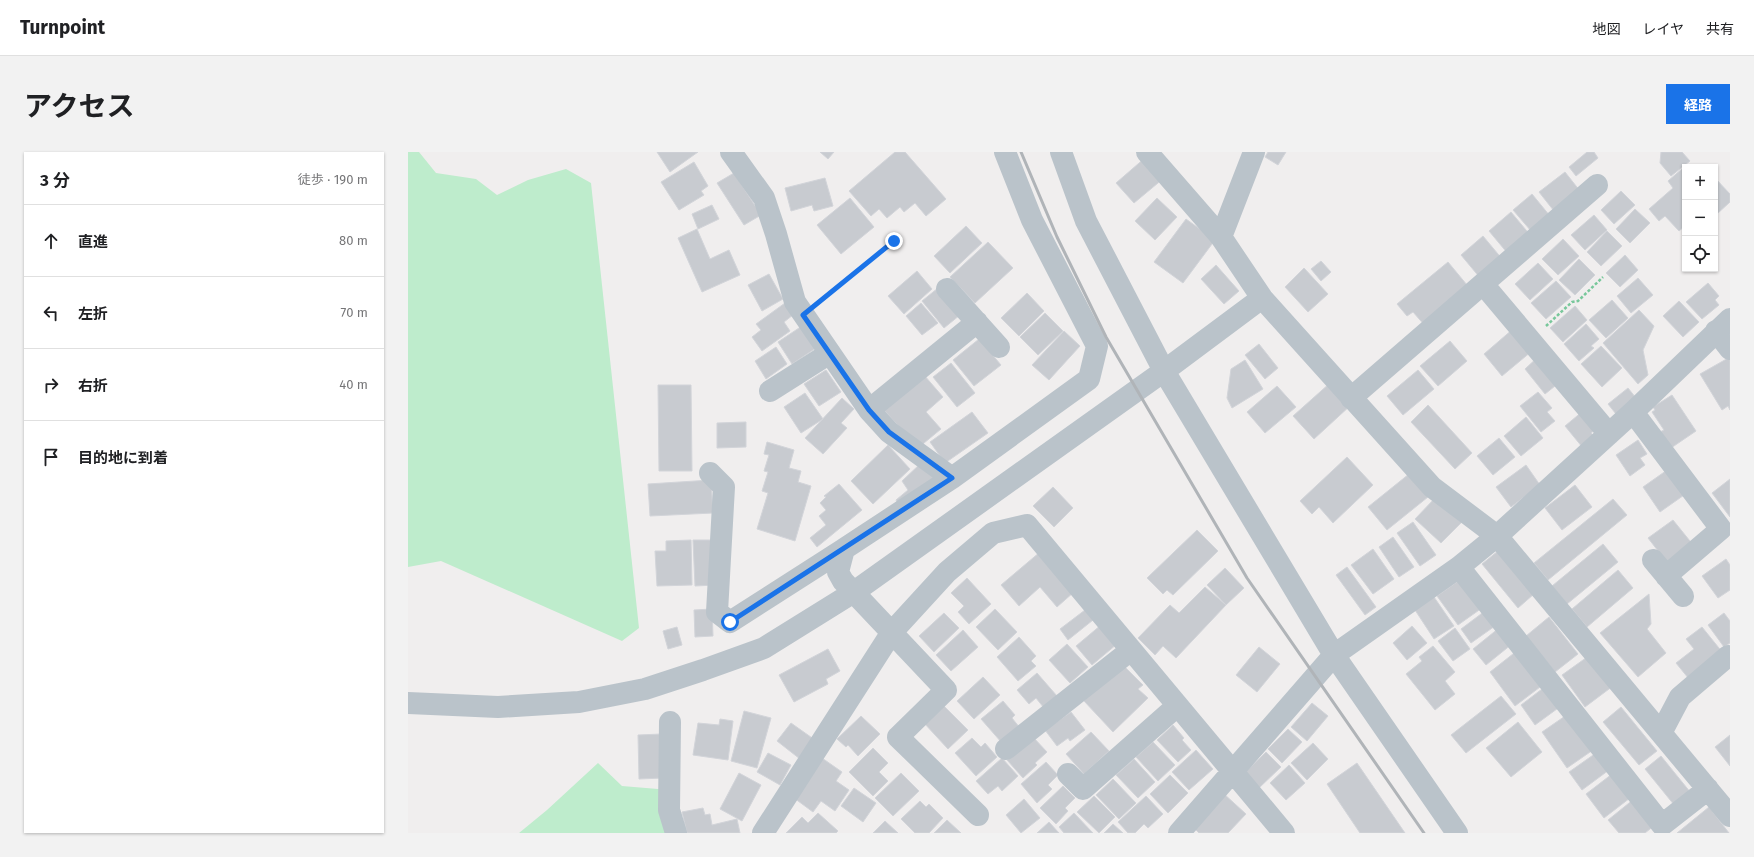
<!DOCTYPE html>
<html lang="ja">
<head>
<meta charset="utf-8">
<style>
	:root { --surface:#fff; --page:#f2f2f2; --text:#202124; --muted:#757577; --line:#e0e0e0; --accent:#1a73e8 }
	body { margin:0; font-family:"Fira Sans","Noto Sans JP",sans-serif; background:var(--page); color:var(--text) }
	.controls { position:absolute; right:12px; top:12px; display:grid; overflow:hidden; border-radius:0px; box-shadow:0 1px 3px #0004 }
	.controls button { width:36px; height:36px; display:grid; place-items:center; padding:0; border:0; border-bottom:1px solid var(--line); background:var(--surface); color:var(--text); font:20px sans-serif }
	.stop { position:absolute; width:12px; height:12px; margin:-9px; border:3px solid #1a73e8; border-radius:50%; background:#fff }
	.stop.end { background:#1a73e8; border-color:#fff; box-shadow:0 1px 4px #0008 }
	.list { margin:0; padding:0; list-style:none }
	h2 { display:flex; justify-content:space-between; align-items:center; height:52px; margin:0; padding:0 16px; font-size:17px }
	h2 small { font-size:13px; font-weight:400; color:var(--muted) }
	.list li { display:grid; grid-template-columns:26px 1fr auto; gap:12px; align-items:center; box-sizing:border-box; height:72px; padding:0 16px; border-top:1px solid var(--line) }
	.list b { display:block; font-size:15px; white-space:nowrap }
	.list em { font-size:13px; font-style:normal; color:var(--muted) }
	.icon { flex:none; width:22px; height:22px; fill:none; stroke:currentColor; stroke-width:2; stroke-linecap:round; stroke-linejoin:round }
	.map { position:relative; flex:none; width:1322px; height:681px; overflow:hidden; border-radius:0px }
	header { display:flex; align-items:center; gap:24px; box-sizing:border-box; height:56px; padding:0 20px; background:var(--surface); border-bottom:1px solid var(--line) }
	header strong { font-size:19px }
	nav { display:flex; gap:22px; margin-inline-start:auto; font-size:14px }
	.intro { display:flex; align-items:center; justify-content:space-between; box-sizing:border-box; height:96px; padding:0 24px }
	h1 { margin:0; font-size:28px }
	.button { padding:10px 18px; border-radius:0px; background:var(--accent); color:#fff; font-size:14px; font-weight:700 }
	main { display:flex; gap:24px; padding:0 24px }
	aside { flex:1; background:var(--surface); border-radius:0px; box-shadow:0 1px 3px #0004 }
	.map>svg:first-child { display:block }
	.green { fill:#beeccc }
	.building { fill:#c8cbd0; stroke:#d2d4d9 }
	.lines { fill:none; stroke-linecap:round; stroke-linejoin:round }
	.path { stroke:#78c79b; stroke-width:2.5; stroke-dasharray:3 2; stroke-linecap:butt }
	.minor { stroke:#bac3ca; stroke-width:22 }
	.rail { stroke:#b0b4b8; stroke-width:3 }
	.route { stroke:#1a73e8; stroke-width:5 }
</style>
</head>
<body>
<header>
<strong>Turnpoint</strong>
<nav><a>地図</a><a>レイヤ</a><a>共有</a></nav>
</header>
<div class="intro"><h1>アクセス</h1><a class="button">経路</a></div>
<main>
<aside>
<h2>3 分<small>徒歩 · 190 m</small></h2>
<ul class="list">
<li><svg class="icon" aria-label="ahead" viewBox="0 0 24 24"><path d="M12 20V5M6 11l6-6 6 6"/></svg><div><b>直進</b></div><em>80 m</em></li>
<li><svg class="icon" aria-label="left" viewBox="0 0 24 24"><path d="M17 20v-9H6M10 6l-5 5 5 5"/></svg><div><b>左折</b></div><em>70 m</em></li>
<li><svg class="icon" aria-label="right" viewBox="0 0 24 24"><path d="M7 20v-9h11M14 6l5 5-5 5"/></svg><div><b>右折</b></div><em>40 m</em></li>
<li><svg class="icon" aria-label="arrive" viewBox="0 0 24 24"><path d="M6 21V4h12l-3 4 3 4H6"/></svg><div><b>目的地に到着</b></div></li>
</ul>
</aside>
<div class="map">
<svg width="1322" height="681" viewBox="0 0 1322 681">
	<rect width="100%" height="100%" fill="#f0eeee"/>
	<path class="green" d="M0,0h11l17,21 40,6 21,16 31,-15 38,-11 25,14 48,445 -17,13 -181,-80 -33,6z
		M190,611l24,23 48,4 11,43h-162l28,-23z"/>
	<path class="building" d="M249,0h41l-28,20z
		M412,0h14l-6,7z
		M487,0h10l41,47 -20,17 -11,-13 -11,9 -4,-5 -13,11 -8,-9 -8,7 -22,-25z
		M860,0h18l-8,13 -13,-8z
		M1179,0h7l4,6 -22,18 -7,-9z
		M1253,0h21l8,9 -19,15 -11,-13z
		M738,5l18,21 -30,25 -18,-20z
		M286,10l14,24 -7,5 3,4 -25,15 -18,-28z
		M1275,16l2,3v55l-6,5 -14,-15 -6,5 -10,-12 24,-21 -5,-7z
		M1157,20l15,19 -26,20 -15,-19z
		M326,21l27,42 -17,10 -27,-42z
		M417,26l8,28 -19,5 -2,-6 -21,6 -6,-23z
		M1307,26l15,16v8l-13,12 -2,-2z
		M1213,39l14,14 -21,19 -13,-14z
		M1124,42l18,22 -19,15 -18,-21z
		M442,46l24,29 -33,27 -24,-29z
		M749,46l20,19 -22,23 -20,-19z
		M304,53l7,14 -21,10 -6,-15z
		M1227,57l15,14 -20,20 -14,-14z
		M1103,60l20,24 -22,19 -20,-24z
		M1186,63l13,15 -22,20 -14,-15z
		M778,67l29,21 -32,43 -29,-21z
		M558,74l16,17 -32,30 -16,-17z
		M289,77l13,30 19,-9 11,25 -38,17 -24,-54z
		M1199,79l15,15 -21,20 -14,-14z
		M1075,84l20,24 -22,19 -20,-24z
		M1155,87l16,17 -21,19 -16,-16z
		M580,90l25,26 -38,35 -25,-26z
		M1217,103l13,15 -18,17 -14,-14z
		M1171,107l16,16 -20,20 -16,-15z
		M913,109l10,11 -10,9 -10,-12z
		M1040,110l24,29 -45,37 -14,-16 -6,4 -10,-12z
		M1130,111l15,16 -23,21 -15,-16z
		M808,113l23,26 -15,13 -23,-25z
		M896,116l24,26 -20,18 -23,-25z
		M509,119l15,18 -28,25 -16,-18z
		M361,122l14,25 -21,12 -14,-26z
		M1230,126l15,17 -22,18 -14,-17z
		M1148,129l15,16 -25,22 -15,-16z
		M1300,131l11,13 -4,4 4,5 -17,14 -16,-17z
		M530,136l22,27 -16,13 -22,-27z
		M619,141l17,18 -25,25 -18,-18z
		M1204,148l16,18 -22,20 -17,-18z
		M1271,149l20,21 -16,15 -20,-21z
		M377,151l8,12 -9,7 6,9 -28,20 -10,-14 9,-7 -5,-6z
		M513,151l17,20 -16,12 -16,-19z
		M1167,154l12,14 -24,22 -13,-14z
		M1231,158l15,16 -11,24 5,25 -10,9 -35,-41z
		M637,161l18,18 -25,24 -18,-18z
		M1178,172l13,15 -8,7 3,2 -15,13 -15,-17z
		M394,174l14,22 -24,16 -14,-22z
		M1105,177l19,22 -30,25 -18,-22z
		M656,179l16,15 -31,34 -17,-15z
		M571,187l22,26 -27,21 -21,-26z
		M1042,189l17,20 -29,25 -18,-20z
		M851,192l19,24 -13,11 -20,-24z
		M1193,194l21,22 -20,19 -21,-23z
		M368,195l11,17 -21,15 -11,-18z
		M1131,204l21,26 -15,12 -20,-25z
		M1322,205v53l-2,-4 -6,4 -22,-36z
		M837,208l18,29 -31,19 -5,-10 4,-29z
		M543,211l24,30 -18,14 -24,-30z
		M418,218l15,22 -22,14 -15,-22z
		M1010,218l16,19 -31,26 -16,-19z
		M516,223l19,22 -17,15 15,17 -23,19 -34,-38z
		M922,231l21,22 -37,34 -21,-23z
		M250,233h33l1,86h-33z
		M869,234l19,21 -31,26 -18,-21z
		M1220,236l12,15 -20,16 -12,-15z
		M1130,240l14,16 -5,4 8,9 -14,11 -21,-26z
		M397,241l18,26 -22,14 -17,-26z
		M1264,243l24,36 -25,17 -11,-16 4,-2 -12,-18 3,-2 -2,-3z
		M434,246l12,11 -13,14 6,5 -24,26 -18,-16z
		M1020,253l44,48 -17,16 -44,-47z
		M1175,259l14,17 -6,5 5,5 -13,10 -18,-22z
		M564,260l16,21 -43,30 -15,-21z
		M1118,265l17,21 -22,18 -17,-20z
		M338,270v25l-29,1v-25z
		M1091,286l16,19 -22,18 -16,-19z
		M1230,288l9,14 -7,4 5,7 -15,11 -14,-21z
		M359,290l27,8 -5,18 12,3 -3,11 13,4 -16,55 -38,-12 11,-36 -6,-2 6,-19 -4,-1 5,-16 -5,-1z
		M480,293l22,24 -37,35 -22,-23z
		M939,305l26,28 -40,38 -14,-16 -7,7 -12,-13z
		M512,312l18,18 -38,26 -4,-8 12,-10 -6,-9z
		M1118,313l14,20 -29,22 -15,-20z
		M1262,316l17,25 -27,19 -17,-25z
		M1001,322l19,23 -41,33 -19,-23z
		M1322,327v38l-18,-24z
		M303,328l2,33 -63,3 -2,-32z
		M431,332l23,26 -45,37 -7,-9 16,-13 -7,-9 7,-6 -6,-7 6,-6 -2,-1z
		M1167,333l17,22 -30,23 -17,-22z
		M645,335l20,21 -19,19 -21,-21z
		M1028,345l26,25 -21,21 -26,-24z
		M1205,347l14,16 -79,65 -14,-17z
		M1265,368l21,26 -25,19 -21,-27z
		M1005,370l23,33 -16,11 -23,-33z
		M789,378l21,21 -45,44 -6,-5 -4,4 -16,-16z
		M985,385l21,30 -15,10 -20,-30z
		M283,388l1,45 -35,1 -2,-35h11v-10z
		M285,388h21l1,45 -20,1z
		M1195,392l15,18 -51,42 -15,-18z
		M965,397l21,30 -21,15 -22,-29z
		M1090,399l36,43 -16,14 -36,-44z
		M632,400l34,40 -17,15 -17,-20 -21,19 -18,-21z
		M1318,407l4,6v25l-12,8 -16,-22z
		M939,415l29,40 -11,8 -29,-40z
		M817,416l19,20 -18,17 -19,-20z
		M1210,418l15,18 -46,39 -15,-18z
		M559,426l24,26 -22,20 -11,-12 6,-6 -13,-13z
		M1053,427l21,29 -24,17 -21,-29z
		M797,435l21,18 -50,53 -13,-12 -8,9 -17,-17 32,-33 9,8z
		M1241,442l2,30 -4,5 19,24 -28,24 -38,-44z
		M1026,445l20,29 -20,13 -19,-29z
		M304,457l1,27 -18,1 -1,-27z
		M587,457l22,23 -19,18 -22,-23z
		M677,458l8,10 -25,20 -8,-11z
		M1077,459l10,15 -24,17 -10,-14z
		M536,461l15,15 -25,24 -15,-16z
		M1316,461l6,8v22l-6,4 -16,-22z
		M1141,465l29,37 -23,18 -29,-36z
		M693,473l16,19 -25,21 -16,-19z
		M1004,474l15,17 -20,17 -14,-17z
		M269,475l5,18 -14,4 -5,-18z
		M1294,475l21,26 -34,26 -13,-16 18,-14 -8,-10z
		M1047,476l15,21 -17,12 -15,-20z
		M1091,476l13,16 -26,21 -13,-16z
		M555,478l15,17 -27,24 -15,-16z
		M611,485l17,19 -5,5 5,5 -18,15 -21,-24z
		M659,492l21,23 -18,16 -21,-23z
		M1025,494l22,26 -10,9 10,13 -20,16 -29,-36 16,-13 -3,-4z
		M851,495l21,17 -23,28 -21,-17z
		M420,497l12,22 -14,8 2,5 -34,18 -15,-27z
		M1110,498l26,34 -29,22 -25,-34z
		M1182,503l23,31 -28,21 -23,-32z
		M714,512l21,21 -5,4 10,9 -35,34 -29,-31z
		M629,521l20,23 -13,12 -8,-10 -7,6 -12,-14z
		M575,525l17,18 -26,24 -17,-18z
		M1138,534l15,20 -26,19 -14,-20z
		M1093,544l15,18 -50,39 -15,-18z
		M595,549l12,14 -3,3 8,10 -18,15 -21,-24z
		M904,551l16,13 -21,25 -16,-14z
		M535,553l25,25 -20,19 -24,-26z
		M1213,555l36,44 -18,14 -36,-43z
		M336,559l27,7 -14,50 -26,-7z
		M663,560l14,18 -15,11 -2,-3 -11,8 -12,-16z
		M1160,562l25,36 -26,18 -25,-36z
		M453,564l19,18 -22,22 -10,-11 -2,2 -9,-8z
		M312,567l13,2 -5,39 -35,-5 5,-32 21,2z
		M1110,570l24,30 -31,25 -25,-29z
		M383,571l24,17 -15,19 -23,-18z
		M765,573l11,13 -2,2 9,10 -13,12 -21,-22z
		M880,577l14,13 -20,21 -14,-14z
		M683,580l18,19 -25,23 -18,-20z
		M254,582l1,44 -24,1 -1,-44z
		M1322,583v31l-15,-19z
		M625,585l14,15 -12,11 2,2 -14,13 -16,-18z
		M564,586l9,9 4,-4 12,14 -21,19 -21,-23z
		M745,590l22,23 -17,16 -22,-24z
		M905,591l15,16 -21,21 -16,-17z
		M465,596l15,15 -9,9 9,9 -15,15 -24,-24z
		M788,598l17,19 -24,21 -17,-18z
		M858,600l15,15 -23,22 -15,-14z
		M360,601l23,12 -11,20 -23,-13z
		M1188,601l13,17 -27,20 -13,-18z
		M1253,604l30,37 -16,13 -30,-37z
		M414,606l20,14 -6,9 13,9 -14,21 -14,-10 -8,11 -19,-14z
		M594,606l16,18 -16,15 -4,-5 -10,8 -12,-13z
		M726,607l21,23 -17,16 -22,-23z
		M638,610l12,13 -10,10 4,4 -15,14 -16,-19z
		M949,611l48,70h-45l-33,-49z
		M881,613l16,18 -19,17 -16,-17z
		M331,621l22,12 -19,36 -22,-12z
		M493,621l18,18 -26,25 -18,-18z
		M1204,622l18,24 -26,20 -18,-24z
		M762,623l18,18 -20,20 -18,-19z
		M705,627l23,24 -17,16 -23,-24z
		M655,634l12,12 -10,10 3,3 -12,13 -16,-16z
		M446,636l22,15 -13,19 -22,-16z
		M815,641l23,21 -18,19h-29l-7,-7z
		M686,644l21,21 -16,16 -22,-21z
		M738,644l17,18 -15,14 -4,-4 -9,9h-7l-10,-11z
		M616,647l16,19 -19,15 -15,-18z
		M1226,647l21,26 -10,8h-26l-11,-13z
		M512,649l6,6 3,-3 14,14 -14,15h-14l-14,-14z
		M1301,655l20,26h-52z
		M295,656l2,7 5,-1 2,11 25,-6 3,14h-53l-5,-21z
		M410,661l20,18 -2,2h-50l16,-16 6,6z
		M666,661l19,20h-29l-5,-6z
		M539,668l14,13h-27z
		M477,669l13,12h-25z
		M641,670l10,11h-22z
		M705,672l10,9h-19z"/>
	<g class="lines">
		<path class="path" d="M411,150l75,-61
			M1138,174l26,-24 6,-1 25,-24"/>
		<path class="minor" d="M323,0l33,46 12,36 19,68 74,108 20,22 63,46
			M653,0l25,69 78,150 170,284 123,178
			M739,0l74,85 41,61 170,189 65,49 233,280
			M813,85l33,-85
			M1075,132l126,150
			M539,137l52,58
			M1308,179l14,18
			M362,239l60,-38
			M943,246l246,-213
			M461,258l108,-88
			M1225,260l88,117 -55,47
			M302,321l14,14 -7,125 13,10 114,-73
			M1245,408l30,36
			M1051,415l203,258 46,-36
			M0,551l90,4 81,-5 66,-13 58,-19 61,-22 90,-56 310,-221 98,-73
			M262,570l-1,88 7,23
			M1253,581l19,-36 48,-41
			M598,597l125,-99
			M660,622l15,15 94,-83
			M570,663l-80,-78 48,-47 -103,-109 -5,-9 6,-23 108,-71 137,-99 8,-33 -65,-126 -27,-68
			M355,681l129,-201 55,-60 46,-39 34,-8 257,308
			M771,681l155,-178 125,-88 38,-31 136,-124 97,-93"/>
		<path class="rail" d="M613,0l36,85 49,100 141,241 177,255"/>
	</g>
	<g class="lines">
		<path class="route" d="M322,470l222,-144 -63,-46 -20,-22 -66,-95 91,-74"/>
	</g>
</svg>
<div class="controls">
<button>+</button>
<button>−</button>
<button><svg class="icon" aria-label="locate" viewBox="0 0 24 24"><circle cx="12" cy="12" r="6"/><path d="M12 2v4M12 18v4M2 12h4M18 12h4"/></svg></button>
</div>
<div class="stop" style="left:322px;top:470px"></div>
<div class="stop end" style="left:486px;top:89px"></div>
</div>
</main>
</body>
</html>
